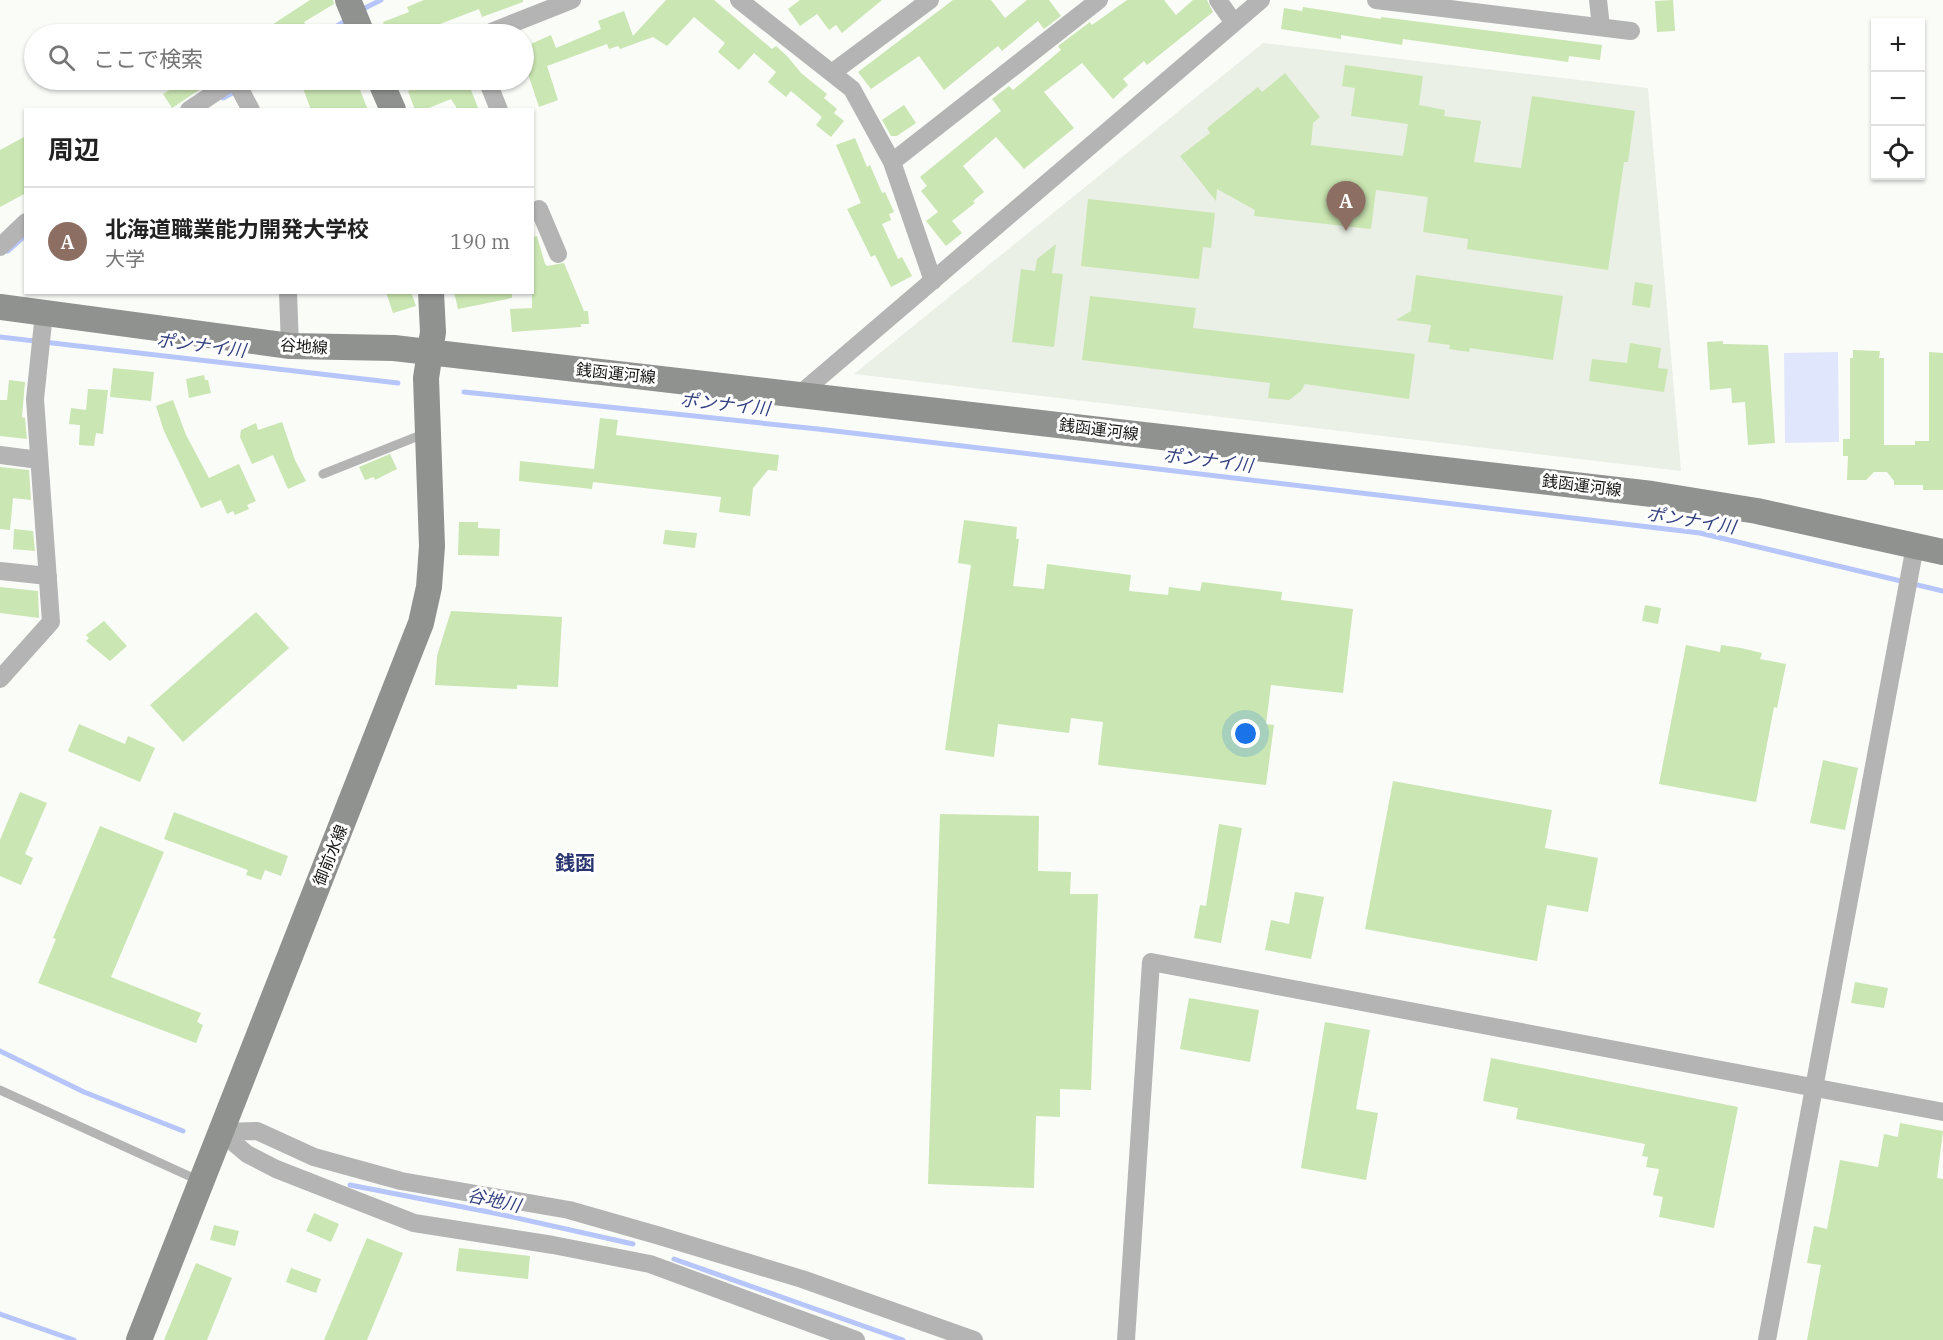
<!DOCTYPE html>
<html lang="ja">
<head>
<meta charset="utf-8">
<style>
	:root { --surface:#fff; --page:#f6f6f6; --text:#222; --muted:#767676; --line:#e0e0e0; --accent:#495cd0 }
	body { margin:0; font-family:"IBM Plex Serif","Noto Sans JP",serif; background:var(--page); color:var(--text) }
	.controls { position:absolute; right:18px; top:18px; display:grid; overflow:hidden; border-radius:0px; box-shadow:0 2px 4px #0004 }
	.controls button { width:54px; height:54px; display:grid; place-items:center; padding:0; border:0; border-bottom:2px solid var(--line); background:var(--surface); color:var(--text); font:30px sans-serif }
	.you { position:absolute; left:1246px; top:734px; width:21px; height:21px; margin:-15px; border:4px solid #fff; border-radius:50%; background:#1a73e8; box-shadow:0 0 0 9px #1a73e833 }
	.badge { display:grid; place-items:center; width:39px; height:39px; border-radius:50%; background:var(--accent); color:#fff; font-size:20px; font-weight:700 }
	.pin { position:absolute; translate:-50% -50px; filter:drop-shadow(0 2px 3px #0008) }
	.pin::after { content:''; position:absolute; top:32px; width:21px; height:18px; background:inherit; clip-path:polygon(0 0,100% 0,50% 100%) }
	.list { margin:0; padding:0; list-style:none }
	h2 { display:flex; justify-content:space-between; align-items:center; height:78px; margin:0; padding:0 24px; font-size:26px }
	h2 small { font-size:20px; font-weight:400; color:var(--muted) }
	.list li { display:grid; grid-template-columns:39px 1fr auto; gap:18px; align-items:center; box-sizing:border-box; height:108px; padding:0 24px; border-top:2px solid var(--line) }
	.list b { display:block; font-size:22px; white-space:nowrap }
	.list p { margin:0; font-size:20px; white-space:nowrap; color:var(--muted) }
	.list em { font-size:20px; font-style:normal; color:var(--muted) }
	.icon { flex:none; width:33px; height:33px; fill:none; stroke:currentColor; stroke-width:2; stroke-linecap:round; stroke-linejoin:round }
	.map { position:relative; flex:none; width:1943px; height:1340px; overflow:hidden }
	.search { position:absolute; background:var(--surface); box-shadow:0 2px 4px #0004; left:24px; top:24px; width:510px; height:66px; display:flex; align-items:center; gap:15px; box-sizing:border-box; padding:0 21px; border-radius:33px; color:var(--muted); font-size:22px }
	.panel { position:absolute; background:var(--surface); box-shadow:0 2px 4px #0004; left:24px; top:108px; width:510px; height:186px; border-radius:0px }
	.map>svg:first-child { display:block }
	.built { fill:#eaf0e6 }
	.green { fill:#e0e7fc }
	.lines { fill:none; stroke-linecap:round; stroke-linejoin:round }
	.stream { stroke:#b6c5fa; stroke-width:5 }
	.building { fill:#cae6b2 }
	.lane { stroke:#b3b4b3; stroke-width:9 }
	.street { stroke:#b3b4b3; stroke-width:18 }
	.secondary { stroke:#90928f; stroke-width:26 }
	.labels { text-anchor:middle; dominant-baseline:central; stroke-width:6; stroke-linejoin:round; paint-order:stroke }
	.street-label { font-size:16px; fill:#161615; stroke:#fff }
	.water-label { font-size:18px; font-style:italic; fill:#354280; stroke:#fff }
	.quarter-label { font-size:20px; font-weight:bold; fill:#29356e; stroke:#fff }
</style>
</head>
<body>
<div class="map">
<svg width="1943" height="1340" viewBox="0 0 1943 1340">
	<rect width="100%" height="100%" fill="#fafcf8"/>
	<path class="built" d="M1263,43l385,45 33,383 -827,-97z"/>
	<path class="green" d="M1838,352l1,90 -54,1 -1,-90z"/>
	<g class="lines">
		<path class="stream" d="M365,8l16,-8
			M325,34l18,-12
			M223,98l34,-18
			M8,251l18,-16
			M0,337l398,46
			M464,392l354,37 882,104 243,58
			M0,1051l84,41 99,39
			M350,1185l149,29 134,30
			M674,1259l229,81
			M0,1314l74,26"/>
	</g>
	<path class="building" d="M310,0h23l1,4 -30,18 3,6 -11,6h-38z
		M424,0h99v2l-41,15 -3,-8 -39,15 2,3 -18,7h-37l-4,-12 26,-10 -2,-5z
		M666,0h48l58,49 4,-3 11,10 14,17 26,21 -3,4 13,11 -3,4 10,8 -13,16 -15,-12 6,-8 -31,-26 -5,6 -18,-15 8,-10 -22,-19 -15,17 -21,-18 7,-9 -31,-26 -27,29 -14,-9 -33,12 -2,-3 -9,3 -2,-5 -60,22 11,34 -19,7 -15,-45v-15l27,-12 5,13 45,-19 -3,-8 26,-10 9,25z
		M800,0h82l-40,33 -6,-8 -7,5 -12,-16 -17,12 -12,-17z
		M953,0h38l14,18 22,-18h22l12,16 -17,13 -6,-8 -36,30 -4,-5 -54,44 -25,-34 -48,33 -13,-17z
		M1127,0h37l12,15 17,-15h14l6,12 -66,53 -3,-4 -21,18 5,6 -15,14 -31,-36 -38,29 30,36 -50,41 -28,-32 -33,29 21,26 -11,9 2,2 -23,18 10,12 -16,13 -20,-25 12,-9 -17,-21 6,-5 -7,-9 81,-66 -9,-12 17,-13 4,4 48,-40 -3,-4 32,-24 2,3z
		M1673,0l2,31 -18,1 -2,-31z
		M1303,7l78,12v-2l24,3 197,25 -2,15 -31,-4 -1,6 -165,-23 -1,6 -61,-10v4l-60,-10 3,-21 18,3z
		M1345,65l78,11 -4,29 26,5 -1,6 37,5 -7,41 47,6 11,-72 103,15 -7,51h-4l-16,108 -141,-21 1,-10 -45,-7 5,-35 -52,-7 -5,39 -117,-13 1,-6 -38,-21 -1,12 -36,-45 30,-23 -3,-5 51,-41 4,5 23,-19 35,44 -7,6 -2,22 92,11 5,-32 -57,-8 4,-28 -13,-2z
		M186,80h28l-42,28 -9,-14z
		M300,80h56l12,30h-57z
		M444,80h23l12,30h-21l-7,-11 -27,11h-9l-7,-19z
		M904,105l12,18 -19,13h-6l-9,-16z
		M26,136v57l-26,14v-57z
		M855,138l12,29 3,-2 12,28 3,-1 9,20 -5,2 2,6 -9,4 16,35 4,-2 10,19 -21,11 -16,-32 -4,2 -24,-48 14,-6 -25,-58z
		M1088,199l127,14 -4,35 -8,-1 -4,32 -118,-13z
		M537,236l8,28 2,2 17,-3 20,48h4l1,13h-8v3l-69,5 -2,-23 22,-1v-71z
		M1056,244l-4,29 11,1 -9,73 -42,-5 9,-73 14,2 2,-12z
		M1416,275l147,21 -10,64 -83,-12 -1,4 -20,-3 1,-4 -22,-3 3,-17 -35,-5 15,-9z
		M1635,282l18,3 -3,23 -18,-3z
		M386,292h25l5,14 -23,7z
		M454,292h58v6l-54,11z
		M1090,296l106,12 -3,20 222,26 -6,45 -104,-15 -4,7 -12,9 -21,-2 2,-15 -188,-23z
		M1723,341v3l45,1 7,98 -27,2 -3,-43 -13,1 -1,-15 -21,2 -3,-48z
		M1630,343l31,5 -3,20 10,1 -4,23 -75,-11 3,-22 35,4z
		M1853,350l27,1 -1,7h5v87h31v-4h14v-89l14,1v137h-20v-5h-29v-4l-7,-9h-13l-8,8h-19l1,-24h-5v-17h7v-81h3z
		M113,368l41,4 -3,29 -41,-4z
		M204,375l1,5h3l3,13 -22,5 -3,-19z
		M9,380l16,2 -3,35 3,1 2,21 -27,-3v-36h7z
		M88,389l20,1 -5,44 -7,-1 -2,13 -15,-1 1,-20 -11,-1 2,-16 15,2z
		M173,400l13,35 23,43 30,-14 17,37 -9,4 2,4 -14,6 -2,-4 -6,3 -6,-14 -20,8 -37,-77 -8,-25z
		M600,418l18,2 -2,15 163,20 -2,16 -9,-1 -15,18 -3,28 -31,-4 2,-15 -128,-15 -1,7 -73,-8 1,-20 74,8z
		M282,422l13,38 11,21 -18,8 -15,-34 -21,9 -12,-27 1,-7 15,-7 2,7z
		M390,454l7,15 -22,11 -1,-3 -9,3 -6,-13z
		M0,467l29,3 2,30 -18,-2 -3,32 -10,-1z
		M964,520l53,7 -1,12h3l-6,47 31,3 3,-25 84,11 -2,16 39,4 1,-8 31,4 2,-9 80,10 -1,8 72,9 -10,84 -72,-8 -5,39 8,1 -8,60 -168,-20 5,-43 -32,-4 -2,15 -71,-9 -4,33 -49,-7 26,-185 -13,-2z
		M459,522h19v6l22,1 -1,27 -41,-1z
		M14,529l19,2 2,20 -22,-2z
		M665,530l32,3 -2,15 -32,-4z
		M0,587l38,4 1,27 -39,-5z
		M1645,605l16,3 -3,16 -16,-3z
		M451,611l111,6 -4,70 -41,-2v4l-82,-4 2,-29z
		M256,612l33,36 -106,94 -33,-37z
		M104,621l23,25 -17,15 -24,-20 3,-3 -3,-3z
		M1686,645l34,7 1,-7 20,3 21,5 -2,6 26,5 -9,44 -3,-1 -18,95 -97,-18z
		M79,724l46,20 3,-8 27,12 -15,34 -72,-31z
		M1823,760l35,8 -13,62 -35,-7z
		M1393,781l159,29 -7,38 53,10 -10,54 -41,-7 -10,56 -172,-32z
		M20,792l27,11 -22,51 8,4 -12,27 -21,-9v-36z
		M174,812l114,44 -7,20 -16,-6 -4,10 -15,-5 2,-5 -84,-31z
		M940,814l99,2 -1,55 33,1 -1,22h28l-7,196 -31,-1v28l-24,-1 -2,72 -106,-4z
		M1219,824l23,4 -21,115 -27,-5 6,-33 6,1z
		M100,826l64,26 -53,125 90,36 -4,9 6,3 -7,18 -158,-60 18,-44 -3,-1z
		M1295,892l29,5 -13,62 -46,-9 6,-30 18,4z
		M1855,982l33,6 -4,20 -33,-5z
		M1189,998l70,12 -9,52 -70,-13z
		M1325,1022l45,8 -14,79 22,4 -12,67 -65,-12z
		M1491,1058l247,49 -24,121 -55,-11 4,-20 -10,-2 6,-26 -13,-2 2,-10 -6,-1 3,-12 -129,-25 2,-11 -35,-7z
		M1900,1123l43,8 -6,47 6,1v161h-136l14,-75 -14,-2 7,-37 13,3 13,-69 38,7 6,-33 14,3z
		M314,1213l25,11 -8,18 -25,-11z
		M214,1225l25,6 -4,15 -25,-6z
		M367,1238l36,15 -36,87h-43z
		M459,1248l71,8 -2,23 -72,-8z
		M196,1263l36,15 -25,62h-43z
		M291,1268l30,11 -5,14 -30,-11z"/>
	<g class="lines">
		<path class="lane" d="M323,474l103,-41
			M0,1090l200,91"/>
		<path class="street" d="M739,0l113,89 40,73 41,119
			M1218,0l16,23
			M1376,0l255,31
			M1598,0l3,27
			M486,34l86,-34
			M833,72l97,-72
			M235,80l16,30
			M487,80l12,30
			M189,110l45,-30
			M892,162l207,-162
			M539,209l19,45
			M0,247l26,-25
			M288,292l2,54
			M800,394l461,-394
			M0,455l39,5
			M0,571l48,5
			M0,679l51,-57 -16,-223 9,-86
			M221,1132l36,-1 57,26 87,24 168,29 91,26 142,43 172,61
			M221,1132l26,22 29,15 138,54 139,22 97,19 206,76
			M1126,1340l25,-378 792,150
			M1767,1340l148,-794"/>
		<path class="secondary" d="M348,0l14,34
			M380,80l13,30
			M0,307l290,39 104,2 1258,146 105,17 186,41
			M139,1340l282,-717 8,-36 3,-41 -6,-168 7,-46 -2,-40"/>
	</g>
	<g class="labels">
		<g class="street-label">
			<text transform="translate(304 346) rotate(4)">谷地線</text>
			<text transform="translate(616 373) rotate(6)">銭函運河線</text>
			<text transform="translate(1099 429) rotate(7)">銭函運河線</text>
			<text transform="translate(1582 485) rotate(7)">銭函運河線</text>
			<text transform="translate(330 855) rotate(-68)">御前水線</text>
		</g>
		<g class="water-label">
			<text transform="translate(201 345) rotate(7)">ポンナイ川</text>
			<text transform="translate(725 404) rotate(6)">ポンナイ川</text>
			<text transform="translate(1208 460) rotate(7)">ポンナイ川</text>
			<text transform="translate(1691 520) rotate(9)">ポンナイ川</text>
			<text transform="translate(494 1200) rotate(12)">谷地川</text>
		</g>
		<g class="quarter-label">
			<text x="575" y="862">銭函</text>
		</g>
	</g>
</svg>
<div class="controls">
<button>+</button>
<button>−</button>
<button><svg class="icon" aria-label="locate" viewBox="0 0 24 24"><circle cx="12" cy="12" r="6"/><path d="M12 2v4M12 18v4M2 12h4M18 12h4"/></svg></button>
</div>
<div class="you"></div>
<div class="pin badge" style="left:1346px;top:231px;background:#8d6e63">A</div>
<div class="search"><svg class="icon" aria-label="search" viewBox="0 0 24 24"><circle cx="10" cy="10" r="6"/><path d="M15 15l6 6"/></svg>ここで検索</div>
<section class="panel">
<h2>周辺<small></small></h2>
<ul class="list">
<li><span class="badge" style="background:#8d6e63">A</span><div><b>北海道職業能力開発大学校</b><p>大学</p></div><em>190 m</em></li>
</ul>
</section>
</div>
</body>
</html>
